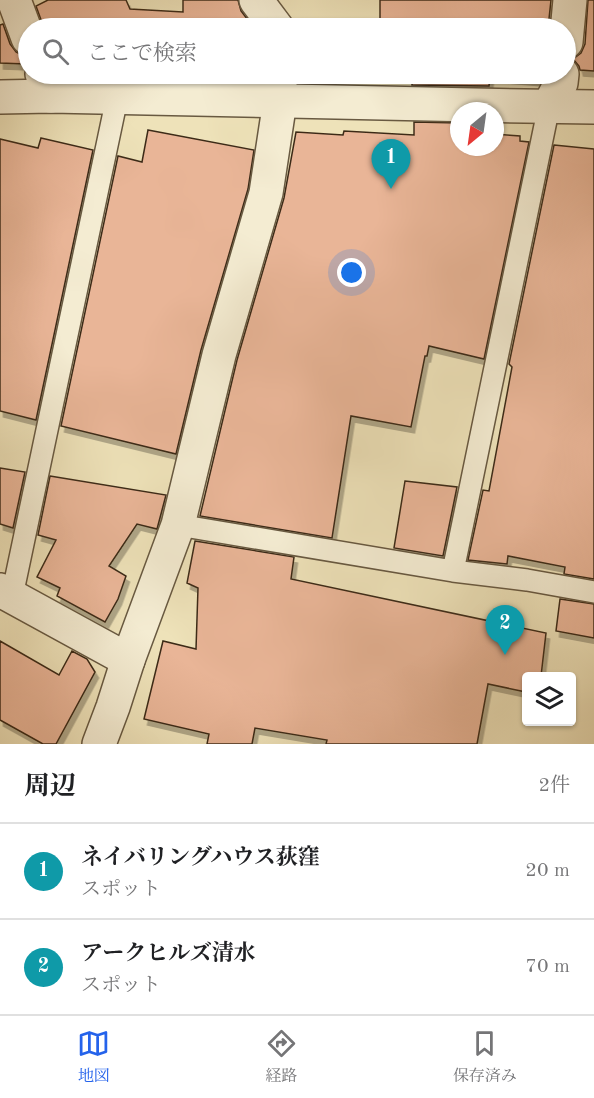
<!DOCTYPE html>
<html lang="ja">
<head>
<meta charset="utf-8">
<style>
	:root { --surface:#fff; --page:#f6f6f6; --text:#202124; --muted:#757577; --line:#e0e0e0; --accent:#2563eb }
	body { margin:0; font-family:"Old Standard TT","Noto Serif JP",serif; background:var(--page); color:var(--text) }
	.controls { position:absolute; right:18px; bottom:18px; display:grid; overflow:hidden; border-radius:6px; box-shadow:0 2px 4px #0004 }
	.controls button { width:54px; height:54px; display:grid; place-items:center; padding:0; border:0; border-bottom:2px solid var(--line); background:var(--surface); color:var(--text); font:30px sans-serif }
	.compass { position:absolute; left:450px; top:102px; width:54px; height:54px; border-radius:50%; background:var(--surface); box-shadow:0 2px 4px #0004; rotate:209deg }
	.you { position:absolute; left:352px; top:273px; width:21px; height:21px; margin:-15px; border:4px solid #fff; border-radius:50%; background:#1a73e8; box-shadow:0 0 0 9px #1a73e833 }
	.badge { display:grid; place-items:center; width:39px; height:39px; border-radius:50%; background:var(--accent); color:#fff; font-size:20px; font-weight:700 }
	.pin { position:absolute; translate:-50% -50px; filter:drop-shadow(0 2px 3px #0008) }
	.pin::after { content:''; position:absolute; top:32px; width:21px; height:18px; background:inherit; clip-path:polygon(0 0,100% 0,50% 100%) }
	.list { margin:0; padding:0; list-style:none }
	h2 { display:flex; justify-content:space-between; align-items:center; height:78px; margin:0; padding:0 24px; font-size:26px }
	h2 small { font-size:20px; font-weight:400; color:var(--muted) }
	.list li { display:grid; grid-template-columns:39px 1fr auto; gap:18px; align-items:center; box-sizing:border-box; height:96px; padding:0 24px; border-top:2px solid var(--line) }
	.list b { display:block; font-size:22px; white-space:nowrap }
	.list p { margin:0; font-size:20px; white-space:nowrap; color:var(--muted) }
	.list em { font-size:20px; font-style:normal; color:var(--muted) }
	.icon { flex:none; width:33px; height:33px; fill:none; stroke:currentColor; stroke-width:2; stroke-linecap:round; stroke-linejoin:round }
	.map { position:relative; flex:none; width:594px; height:744px; overflow:hidden }
	.search { position:absolute; background:var(--surface); box-shadow:0 2px 4px #0004; left:18px; right:18px; top:18px; height:66px; display:flex; align-items:center; gap:15px; box-sizing:border-box; padding:0 21px; border-radius:33px; color:var(--muted); font-size:22px }
	.sheet { height:270px; background:var(--surface) }
	nav { display:flex; justify-content:space-around; align-items:center; box-sizing:border-box; height:84px; border-top:2px solid var(--line); background:var(--surface); font-size:16px; color:var(--muted) }
	nav a { display:grid; justify-items:center; gap:3px }
	nav .on { color:var(--accent) }
	.map>svg:first-child { display:block }
	.building { fill:#e9b597; stroke:#3c2b19; stroke-width:1.5; filter:url(#shadow) }
	.lines { fill:none; stroke-linecap:round; stroke-linejoin:round }
	.service-casing { stroke:#685941; stroke-width:24 }
	.minor-casing { stroke:#685941; stroke-width:36 }
	.tertiary-casing { stroke:#685941; stroke-width:36 }
	.service { stroke:#f4ecd2; stroke-width:21 }
	.minor { stroke:#f4ecd2; stroke-width:33 }
	.tertiary { stroke:#f4ecd2; stroke-width:33 }
</style>
</head>
<body>
<div class="map">
<svg width="594" height="744" viewBox="0 0 594 744">
	<defs>
		<filter id="shadow"><feDropShadow dx="3.5" dy="6" stdDeviation="0" flood-color="#0004"/></filter>
	</defs>
	<rect width="100%" height="100%" fill="#eee2b9"/>
	<filter id="stains"><feTurbulence type="fractalNoise" baseFrequency=".00333" numOctaves="4"/><feColorMatrix values="0 0 0 0 .2 0 0 0 0 .09 0 0 0 0 .02 0 0 0 .5 -.17"/></filter>
	<radialGradient id="worn" r=".72"><stop offset=".6" stop-color="#630" stop-opacity="0"/><stop offset="1" stop-color="#630" stop-opacity=".3"/></radialGradient>
	<path class="building" d="M48,0h78l4,9 53,3v-12h55l3,11 13,17h-210l-8,-22z
		M380,0h171l-3,28h-168z
		M588,0h6v71l-14,-1 -1,-4 -6,-7 8,-6 4,-9z
		M3,24l7,20 6,8 8,4h4v5l-2,3 -26,-1v-38z
		M381,74h162l-4,6 -49,-4 -1,10 -77,-1v-8l-31,-1z
		M414,122l45,1v24h36v-13l25,2v5l9,1 -45,217 -55,-13 -2,10h-2l-14,71 -60,-11 -19,122 -132,-22 37,-156 47,-162 12,-66 47,3 1,-4 70,4z
		M148,130l106,20 -6,39 -47,161 -25,104 -115,-28 57,-270 24,6z
		M41,138l52,12 -57,270 -36,-9v-272l38,9z
		M554,145l40,4v430l-30,-5 1,-7 -57,-11 -1,8 -39,-4 15,-70 6,1 23,-124 -3,-3z
		M0,468l25,4 -12,56 -13,-4z
		M50,476l116,19 -9,34 -20,-5 -28,42 17,10 -8,23 -13,23 -48,-26 3,-8 -23,-11 19,-37 -18,-5z
		M405,481l52,6 -14,69 -49,-8z
		M195,541l99,16 -3,22 255,54 -5,43h-15v16l-38,-8 -11,60h-151l1,-4 -72,-12 -3,16h-45l2,-10 -65,-15 19,-78 33,8 2,-61 -11,-5z
		M560,599l34,5v34l-38,-7z
		M0,641l59,34 13,-24 15,8 8,13 -39,72h-13l-43,-24z"/>
	<g class="lines">
		<g class="service-casing">
			<path id="service" d="M178,525l275,46 74,9 67,12
				M453,571l96,-465
				M12,596l105,-498"/>
		</g>
		<g class="minor-casing">
			<path id="minor" d="M14,0l14,38
				M256,0l21,28
				M566,42l4,-42
				M42,74l9,22
				M549,106l12,-23 1,-9
				M0,590l128,70 50,-135 41,-170 47,-162 14,-92v-27"/>
		</g>
		<g class="tertiary-casing">
			<path id="tertiary" d="M0,97l51,-1 474,10 69,1
				M99,744l14,-37 15,-47"/>
		</g>
		<use href="#service" class="service"/>
		<use href="#minor" class="minor"/>
		<use href="#tertiary" class="tertiary"/>
	</g>
	<rect width="100%" height="100%" filter="url(#stains)"/>
	<rect width="100%" height="100%" fill="url(#worn)"/>
</svg>
<div class="controls">
<button><svg class="icon" aria-label="layers" viewBox="0 0 24 24"><path d="M12 4l9 5-9 5-9-5zM3 14l9 5 9-5"/></svg></button>
</div>
<svg class="compass" viewBox="-18 -18 36 36"><path d="M0-13l5 13h-10z" fill="#e53935"/><path d="M0 13l5-13h-10z" fill="#757577"/></svg>
<div class="you"></div>
<div class="pin badge" style="left:391px;top:189px;background:#0f9aa8">1</div>
<div class="pin badge" style="left:505px;top:655px;background:#0f9aa8">2</div>
<div class="search"><svg class="icon" aria-label="search" viewBox="0 0 24 24"><circle cx="10" cy="10" r="6"/><path d="M15 15l6 6"/></svg>ここで検索</div>
</div>
<section class="sheet">
<h2>周辺<small>2件</small></h2>
<ul class="list">
<li><span class="badge" style="background:#0f9aa8">1</span><div><b>ネイバリングハウス荻窪</b><p>スポット</p></div><em>20 m</em></li>
<li><span class="badge" style="background:#0f9aa8">2</span><div><b>アークヒルズ清水</b><p>スポット</p></div><em>70 m</em></li>
</ul>
</section>
<nav>
<a class="on"><svg class="icon" aria-label="map" viewBox="0 0 24 24"><path d="M3 6l6-2 6 2 6-2v14l-6 2-6-2-6 2zM9 4v14M15 6v14"/></svg>地図</a>
<a><svg class="icon" aria-label="directions" viewBox="0 0 24 24"><path d="M12 3l9 9-9 9-9-9zM9 14v-3h6M13 9l2 2-2 2"/></svg>経路</a>
<a><svg class="icon" aria-label="saved" viewBox="0 0 24 24"><path d="M7 4h10v16l-5-4-5 4z"/></svg>保存済み</a>
</nav>
</body>
</html>
